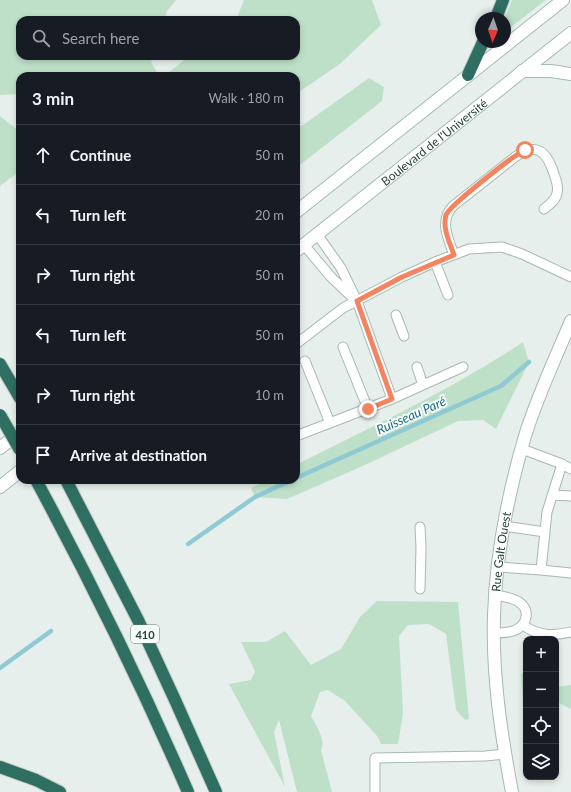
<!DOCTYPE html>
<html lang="en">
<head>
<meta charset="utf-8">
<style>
	:root { --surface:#171b24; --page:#242831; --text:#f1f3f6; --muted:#9ea1a6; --line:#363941 }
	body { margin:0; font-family:Lato,sans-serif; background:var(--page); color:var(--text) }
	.controls { position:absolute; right:12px; bottom:12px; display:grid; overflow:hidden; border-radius:8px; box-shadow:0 2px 6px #0003 }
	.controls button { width:36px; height:36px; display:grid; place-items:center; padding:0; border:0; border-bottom:1px solid var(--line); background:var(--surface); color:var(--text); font:20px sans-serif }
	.compass { position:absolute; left:475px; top:12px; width:36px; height:36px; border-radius:50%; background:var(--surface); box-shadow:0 2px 6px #0003; rotate:182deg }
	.stop { position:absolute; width:12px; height:12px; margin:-9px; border:3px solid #f4845f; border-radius:50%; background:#fff }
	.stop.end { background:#f4845f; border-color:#fff; box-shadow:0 1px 4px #0008 }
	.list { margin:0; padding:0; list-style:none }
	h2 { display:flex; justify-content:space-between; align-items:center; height:52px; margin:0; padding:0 16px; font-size:17px }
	h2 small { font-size:13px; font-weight:400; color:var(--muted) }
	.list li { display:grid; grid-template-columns:26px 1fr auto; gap:12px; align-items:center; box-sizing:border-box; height:60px; padding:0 16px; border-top:1px solid var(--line) }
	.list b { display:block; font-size:15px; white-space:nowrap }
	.list em { font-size:13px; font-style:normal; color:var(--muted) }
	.icon { flex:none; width:22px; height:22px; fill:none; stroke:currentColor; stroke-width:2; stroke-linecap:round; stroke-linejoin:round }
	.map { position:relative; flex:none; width:571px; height:792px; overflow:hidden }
	.search { position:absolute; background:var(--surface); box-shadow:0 2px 6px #0003; left:16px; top:16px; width:284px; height:44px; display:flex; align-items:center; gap:10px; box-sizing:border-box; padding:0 14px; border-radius:12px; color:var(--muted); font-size:15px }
	.panel { position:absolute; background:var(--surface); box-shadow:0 2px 6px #0003; left:16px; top:72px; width:284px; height:412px; border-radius:12px }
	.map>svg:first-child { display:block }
	.green { fill:#bfe0c8 }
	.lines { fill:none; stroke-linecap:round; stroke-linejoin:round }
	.stream { stroke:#8ec9d4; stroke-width:4.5 }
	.service-casing { stroke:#a8b8b2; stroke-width:11 }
	.tertiary-casing { stroke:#a8b8b2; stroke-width:14 }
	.secondary-casing { stroke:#a4bbb3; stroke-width:14 }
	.motorway-casing { stroke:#c2cac8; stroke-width:14 }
	.service { stroke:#fff; stroke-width:9 }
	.tertiary { stroke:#fff; stroke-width:12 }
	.secondary { stroke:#fff; stroke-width:12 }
	.motorway { stroke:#2f6f62; stroke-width:12 }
	.motorway-bridge-casing { stroke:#c2cac8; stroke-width:14; stroke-linecap:butt }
	.motorway-bridge { stroke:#2f6f62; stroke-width:12 }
	.route { stroke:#f4845f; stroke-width:5 }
	.labels { text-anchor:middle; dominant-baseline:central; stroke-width:4; stroke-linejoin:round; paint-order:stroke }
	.shield { fill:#f7fbf9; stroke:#637a73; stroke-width:1 }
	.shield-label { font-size:11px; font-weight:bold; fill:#24423a }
	.street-label { font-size:12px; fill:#24423a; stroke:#f7fbf9 }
	.water-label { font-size:13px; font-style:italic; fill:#1c6f80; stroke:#f7fbf9 }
</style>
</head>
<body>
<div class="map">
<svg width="571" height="792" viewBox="0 0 571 792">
	<rect width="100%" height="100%" fill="#e6efeb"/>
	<path class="green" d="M0,0h176l-9,11 -3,9h-144v36h133l-2,6 8,14h-139v18l-20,1z
		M244,0h128l9,25 -41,39 -44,30v-18h-132l23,-18 19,-2h90v-36h-60z
		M512,0h34l-39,30 -2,-2v-10z
		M369,78l15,9 -2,14 -86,67v-38z
		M0,116l20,16v39l-20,15z
		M523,342l6,20 -33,67 -13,-9 -25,1 -93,44 -78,34 -32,-2 -4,-9 16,-8h29v-15c77,-39 155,-75 227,-123z
		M377,601l81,1 11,117 -4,1 -9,-10 -10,-76 -17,-10 -21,1 -9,11 4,77 -5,31h-17l-3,-7 -33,-36 -17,-11 -8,2 -9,24c5,9 15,24 10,34l11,42h-35l-18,-72 -5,12 11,55 -56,-103 22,-4 4,-9 -14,-29h25l19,-11 26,34 30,-16 19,-32z
		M521,673l5,3 -1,65z
		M571,685v24l-12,-6 -3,2v-18z"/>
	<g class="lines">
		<path class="stream" d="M296,478l205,-92 28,-24
			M188,544l67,-47 37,-17
			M0,668l51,-37"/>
		<g class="service-casing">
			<path id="service" d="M317,234l24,34 16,33 35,98
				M304,245l27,32 22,21
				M454,255c-6,-17 -15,-34 -1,-49l62,-49c22,-16 32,-5 39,17 2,6 5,13 3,19 -1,7 -8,12 -13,16
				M435,262l13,33
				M396,315l8,21
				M296,344l47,-36 59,-31 33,-15 34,-13 33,-2 20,7 49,23
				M343,347l25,62
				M305,361l25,62
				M417,367l6,18
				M296,436l96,-37 71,-32
				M562,464l9,5
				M552,495l19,1
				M504,526l41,6
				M498,567l43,3 6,-58 15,-48 -40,-15
				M541,570l30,3
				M420,589l1,-42 -1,-20
				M523,625c15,11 30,11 48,7
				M494,633c6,0 13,0 19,-2 13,-4 19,-20 6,-29 -7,-5 -15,-5 -24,-7
				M375,792v-34l110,-2 20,-2"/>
		</g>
		<g class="tertiary-casing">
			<g id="tertiary">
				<path id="s1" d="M512,792c-11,-58 -20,-118 -18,-177 2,-61 14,-121 31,-179 12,-39 30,-77 46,-115"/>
			</g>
		</g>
		<g class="secondary-casing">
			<g id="secondary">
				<path d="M522,71h29l20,3"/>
				<path d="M296,212l267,-212"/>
				<path id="s2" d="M296,251l275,-218"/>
				<path d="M0,448l20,-16"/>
				<path d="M0,487l20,-16"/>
			</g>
		</g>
		<g class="motorway-casing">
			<path id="motorway" d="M496,18l7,-18
				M468,75l15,-33
				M0,364l20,34
				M36,480c55,102 106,206 152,312
				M66,480l72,140 37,80 41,92
				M0,767l36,13 24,12"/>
		</g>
		<use href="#service" class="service"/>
		<use href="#tertiary" class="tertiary"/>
		<use href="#secondary" class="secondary"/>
		<use href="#motorway" class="motorway"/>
		<g class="motorway-bridge-casing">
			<path id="motorway-bridge" d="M0,415l20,35"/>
		</g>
		<use href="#motorway-bridge" class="motorway-bridge"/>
	</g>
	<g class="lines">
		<path class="route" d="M368,409l24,-10 -35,-98 45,-24 52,-22c-4,-12 -12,-27 -8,-40 3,-9 68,-60 79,-65"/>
	</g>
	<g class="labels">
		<rect class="shield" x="131" y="625" width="28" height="18" rx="3"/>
		<g class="shield-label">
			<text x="145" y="634">410</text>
		</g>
		<g class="street-label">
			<text stroke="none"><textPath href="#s2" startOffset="176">Boulevard de l'Université</textPath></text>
			<text stroke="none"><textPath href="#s1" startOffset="242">Rue Galt Ouest</textPath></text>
		</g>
		<g class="water-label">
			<text transform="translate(411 415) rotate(-24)">Ruisseau Paré</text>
		</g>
	</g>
</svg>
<div class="controls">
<button>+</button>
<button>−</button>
<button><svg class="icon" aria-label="locate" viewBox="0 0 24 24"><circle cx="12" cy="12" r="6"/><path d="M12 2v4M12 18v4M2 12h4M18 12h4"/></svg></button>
<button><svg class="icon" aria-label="layers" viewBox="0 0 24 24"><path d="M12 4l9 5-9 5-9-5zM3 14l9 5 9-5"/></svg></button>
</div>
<svg class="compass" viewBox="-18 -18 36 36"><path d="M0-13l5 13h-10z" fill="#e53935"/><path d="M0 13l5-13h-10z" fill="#9ea1a6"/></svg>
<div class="stop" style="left:525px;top:150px"></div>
<div class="stop end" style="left:368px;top:409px"></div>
<div class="search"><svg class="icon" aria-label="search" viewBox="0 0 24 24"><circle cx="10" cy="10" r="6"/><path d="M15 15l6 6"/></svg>Search here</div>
<section class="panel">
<h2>3 min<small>Walk · 180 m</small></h2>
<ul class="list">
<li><svg class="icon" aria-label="ahead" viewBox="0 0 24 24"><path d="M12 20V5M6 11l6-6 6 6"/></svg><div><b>Continue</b></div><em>50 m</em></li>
<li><svg class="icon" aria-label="left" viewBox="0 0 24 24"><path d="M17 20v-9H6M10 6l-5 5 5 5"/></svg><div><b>Turn left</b></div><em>20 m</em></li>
<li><svg class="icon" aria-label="right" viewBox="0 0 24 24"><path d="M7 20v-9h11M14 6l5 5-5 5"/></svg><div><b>Turn right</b></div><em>50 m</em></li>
<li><svg class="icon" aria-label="left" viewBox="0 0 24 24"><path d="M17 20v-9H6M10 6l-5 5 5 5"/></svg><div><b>Turn left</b></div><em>50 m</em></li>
<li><svg class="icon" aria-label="right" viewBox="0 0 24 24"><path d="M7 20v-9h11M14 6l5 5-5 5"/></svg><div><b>Turn right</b></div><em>10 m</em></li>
<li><svg class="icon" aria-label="arrive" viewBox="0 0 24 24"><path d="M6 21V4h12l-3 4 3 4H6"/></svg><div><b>Arrive at destination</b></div></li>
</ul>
</section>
</div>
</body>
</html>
